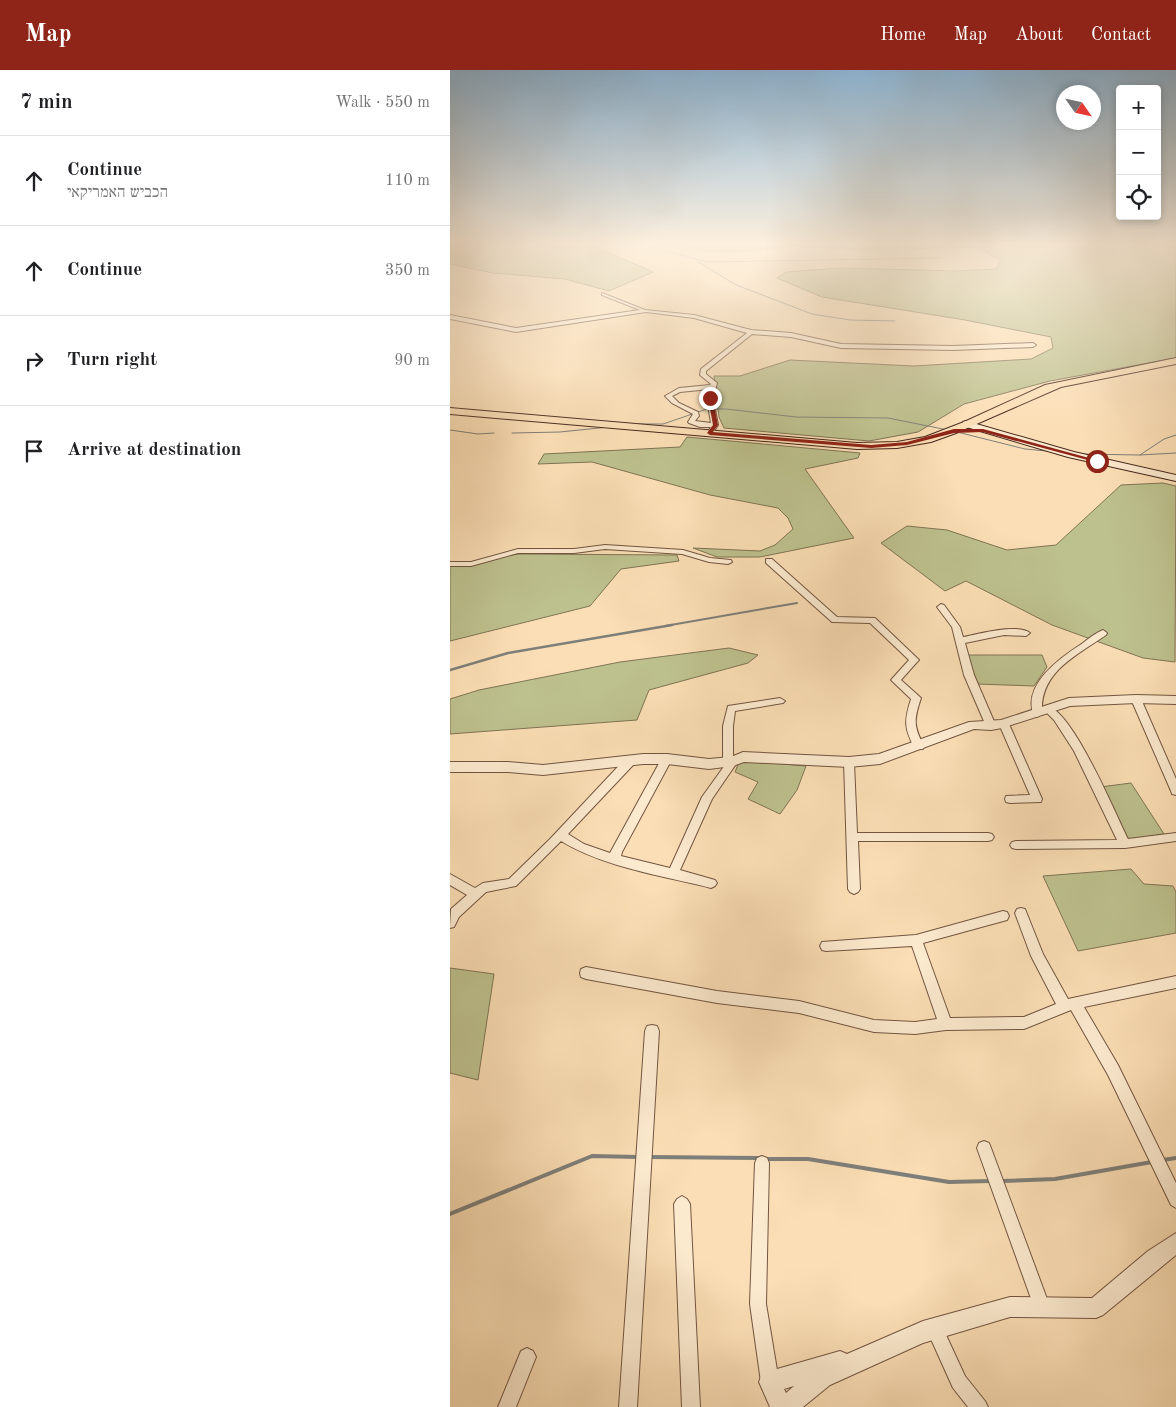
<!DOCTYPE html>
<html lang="en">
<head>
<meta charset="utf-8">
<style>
	:root { --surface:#fff; --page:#f6f6f6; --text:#202124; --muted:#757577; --line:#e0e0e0; --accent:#8f2418 }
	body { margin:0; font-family:"Old Standard TT","Frank Ruhl Libre",serif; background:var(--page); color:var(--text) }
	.controls { position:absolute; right:15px; top:15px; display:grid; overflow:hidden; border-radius:5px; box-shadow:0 2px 8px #0003 }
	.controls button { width:45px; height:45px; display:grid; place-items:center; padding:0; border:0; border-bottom:1px solid var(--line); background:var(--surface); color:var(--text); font:25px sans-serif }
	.compass { position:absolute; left:606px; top:15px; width:45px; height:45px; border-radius:50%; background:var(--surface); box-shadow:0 2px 8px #0003; rotate:124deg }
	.stop { position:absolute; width:15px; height:15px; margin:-11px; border:4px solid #8f2418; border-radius:50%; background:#fff }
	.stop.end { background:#8f2418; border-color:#fff; box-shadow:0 1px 5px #0008 }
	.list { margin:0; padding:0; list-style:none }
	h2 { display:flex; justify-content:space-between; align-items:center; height:65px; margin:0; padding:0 20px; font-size:21px }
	h2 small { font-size:16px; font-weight:400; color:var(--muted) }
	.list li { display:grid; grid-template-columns:32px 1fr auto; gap:15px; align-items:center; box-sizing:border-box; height:90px; padding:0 20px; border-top:1px solid var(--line) }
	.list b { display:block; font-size:19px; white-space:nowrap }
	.list p { margin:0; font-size:16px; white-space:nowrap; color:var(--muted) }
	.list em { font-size:16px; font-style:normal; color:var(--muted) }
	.icon { flex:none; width:28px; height:28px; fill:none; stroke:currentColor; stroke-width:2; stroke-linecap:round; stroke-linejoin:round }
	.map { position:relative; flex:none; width:726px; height:1337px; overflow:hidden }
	header { display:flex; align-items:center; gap:30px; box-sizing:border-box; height:70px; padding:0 25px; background:var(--accent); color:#fff }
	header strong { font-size:24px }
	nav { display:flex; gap:28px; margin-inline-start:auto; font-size:18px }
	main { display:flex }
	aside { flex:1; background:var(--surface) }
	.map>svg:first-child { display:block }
	.green { fill:#bdc18e; stroke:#807454 }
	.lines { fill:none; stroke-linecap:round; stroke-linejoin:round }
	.stream-far3 { stroke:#7e7f7a; stroke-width:1 }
	.stream-far2 { stroke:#7e7f7a; stroke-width:2 }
	.stream-far1 { stroke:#7e7f7a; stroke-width:2.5 }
	.stream { stroke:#7e7f7a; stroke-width:4 }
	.minor-casing { stroke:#725541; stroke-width:2 }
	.tertiary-casing { stroke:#725541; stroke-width:2 }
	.secondary-casing { stroke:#44271a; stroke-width:2 }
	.primary-casing { stroke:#44271a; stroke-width:2 }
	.minor { fill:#fceacf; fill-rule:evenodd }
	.tertiary { fill:#fceacf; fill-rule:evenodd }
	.secondary { fill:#fceacf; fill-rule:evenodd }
	.primary { fill:#fbdeb5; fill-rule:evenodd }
	.route { fill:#8f2418 }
</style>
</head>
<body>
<header>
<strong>Map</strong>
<nav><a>Home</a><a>Map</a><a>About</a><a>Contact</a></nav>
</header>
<main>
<aside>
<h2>7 min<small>Walk · 550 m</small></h2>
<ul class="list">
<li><svg class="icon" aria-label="ahead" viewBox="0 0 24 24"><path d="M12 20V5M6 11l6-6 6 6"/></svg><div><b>Continue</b><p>הכביש האמריקאי</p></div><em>110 m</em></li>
<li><svg class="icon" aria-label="ahead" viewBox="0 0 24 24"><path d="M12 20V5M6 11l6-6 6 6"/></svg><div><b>Continue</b></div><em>350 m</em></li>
<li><svg class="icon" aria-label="right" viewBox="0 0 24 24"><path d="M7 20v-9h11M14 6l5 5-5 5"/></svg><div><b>Turn right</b></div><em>90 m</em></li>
<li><svg class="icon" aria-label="arrive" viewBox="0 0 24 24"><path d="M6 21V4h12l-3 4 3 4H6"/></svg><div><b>Arrive at destination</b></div></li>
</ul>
</aside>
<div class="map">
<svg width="726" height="1337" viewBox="0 0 726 1337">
	<rect width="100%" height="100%" fill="#fbdeb5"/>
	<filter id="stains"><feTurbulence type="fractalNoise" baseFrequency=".004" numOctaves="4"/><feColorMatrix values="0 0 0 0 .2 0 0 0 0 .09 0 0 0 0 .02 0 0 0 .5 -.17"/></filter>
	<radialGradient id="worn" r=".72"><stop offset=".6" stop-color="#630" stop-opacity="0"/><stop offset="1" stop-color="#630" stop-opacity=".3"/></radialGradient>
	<path class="green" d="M0,175h141l62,27 -44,19 -44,-12 -72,-6 -43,-9z
		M237,175h489v113l-126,23 -86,23 -46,28 -49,9 -145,-13 -5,-11 -5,-41h26l50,-16 124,6 117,-7 22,-11 -2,-11 -86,-17 -143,-23 -45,-19 9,-6 55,-4 116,3 39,-2 5,-8 -23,-14 -115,3 -66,-4 -62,6 -32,-1z
		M237,367l173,16 -2,5 -53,11 49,69 -94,19h-43l-24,-9 67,3 15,-6 18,-16 -5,-11 -10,-10 -68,-13 -118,-33 -54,2 6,-10 136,-7z
		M713,413l13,3 -1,176 -32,-4 -91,-33 -86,-44 -21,10 -64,-48 26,-17 40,4 60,20 49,-5 65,-60z
		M69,484l158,1 2,6 -58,8 -31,37 -140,35v-76z
		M279,578l29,7 -10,8 -99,27 -12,30 -187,14v-35l29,-9 141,-28z
		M516,585h76l5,12 -13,19 -58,-2z
		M289,692l33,1 34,3 -9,24 -17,24 -32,-15 10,-17 -23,-10z
		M681,713l33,51 -37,6 -27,-53z
		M681,799l13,15 29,2 3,6v41l-98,18 -35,-75z
		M0,898l44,6 -16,106 -28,-7z"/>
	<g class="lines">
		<path class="stream-far3" d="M193,175l65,17 232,-4
			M552,176l2,-1
			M247,191l39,24 76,29 38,6 45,1
			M189,354h24l44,-15h19l70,8 92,1 55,11
			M0,360l28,4 16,-1
			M507,362l68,17 22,2
			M62,363l48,-1 49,-5
			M630,384l60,1 36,-2
			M690,385l24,-16 12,-4"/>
		<path class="stream-far2" d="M215,556l132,-23"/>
		<path class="stream-far1" d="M0,600l58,-17 164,-28"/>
		<path class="stream" d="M199,1087l109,1
			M314,1089h44l141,23 42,-1
			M713,1090l13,-2
			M552,1111l53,-2 97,-17
			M0,1144l142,-58 46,1"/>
		<g class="minor-casing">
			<path id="minor" d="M152,223l43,17 49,5 57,15 40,3 50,11 112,2 80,-3 3,2 -3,2 -80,3 -112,-2 -50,-11 -39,-3 -46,37v3l11,9 -4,16 5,26 -6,9 -2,1 -3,-2 4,-6h-11l-11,-4 -1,-1 5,-8 -21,-11 -7,-7 14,-8 31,-3 1,-1 -11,-9 1,-6 46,-36 -53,-15 -48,-6 -130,20 -66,-13v-4l66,13 124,-18 -38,-15zM260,319l-3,10 4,24 -16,-2 4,-5 -1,-4 -19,-9 -7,-7 8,-4z
				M155,475l78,5 27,8 21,2 1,2 -4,2 -19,-2 -27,-8 -77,-5 -31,4h-56l-47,13h-21v-4h21l47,-13h56z
				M316,489h6l65,58 38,1 42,40 2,2 -2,2 -16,18 20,18c-7,21 -8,28 3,48l-1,3h-8c-11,-21 -11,-28 -4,-50l-20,-19 18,-20 -39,-37 -38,-1 -66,-59z
				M491,534l3,1 16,22 3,10c16,-3 55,-14 67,-4l-4,3 -22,-1 -39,8 9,32 22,51 -2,2 -3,1 -5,-3 -22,-51 -12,-48 -15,-20z
				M653,560l4,3 -1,2c-30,21 -67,37 -64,79l-5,3 -3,-1c-13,-31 27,-59 49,-73 6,-5 13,-10 20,-13z
				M686,626l5,3 35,80v16l-4,-1 -1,-3 -40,-92z
				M330,628l5,3 -2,2 -48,8 -2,15v31l5,4 -26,38 -32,71 35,10 2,3 -2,3 -4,2c-47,-12 -108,-21 -150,-47l-45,45 -30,6 -27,25 -5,10 -4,1 1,-19 16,-14 -17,-10v-11l25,14 8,-5 26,-4 41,-40 77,-82h8l1,3 -1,3 -67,71 16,10 26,9 53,-97h8l1,3 -50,93 -1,4 49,12 32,-71 23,-32 -2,-3v-36l5,-20z
				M598,636c26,8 67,107 80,133l48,-6v8l-51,7 -109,1 -4,-1 -2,-3 2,-3 4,-1 101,-1 -43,-89 -20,-31 -11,-11z
				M554,651l5,3 33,75 -1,3 -31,1 -4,-1 -1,-3 1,-3 24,-1 -31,-71z
				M399,688l4,1 1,3 3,71h131l4,1 2,3 -2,3 -4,1h-130l2,48 -2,3 -4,2 -4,-2 -2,-3 -4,-127 1,-3z
				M571,838l4,1 18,45 25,45 108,-23v12l-92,19 34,58 58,118v25l-5,-3 -63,-130 -37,-65 -47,19 -78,1 -31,4 -41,-2 -75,-19 -82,-10 -131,-24 -5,-2 -1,-4 1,-4 5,-2 131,24 82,10 75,19 41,2 22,-3 -25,-73 -86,5 -4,-1 -2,-4 2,-4 94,-7 87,-24 4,1 2,4 -2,4 -84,23 27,75 74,-1 32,-13 -25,-48 -16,-43 2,-4z
				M202,955l5,1 2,5 -22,376h-18l26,-376 2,-5z
				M534,1071l5,2 2,5 59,159 -2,6 -6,2 -6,-2 -2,-6 -57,-159 2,-5z
				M312,1086l5,2 2,5 -3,141 13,78 -3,6 -6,3 -6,-3 -3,-6 -11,-78 5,-141 2,-5z
				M232,1126l5,3 3,5 10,203h-18l-8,-203 3,-5z
				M484,1250l6,2 25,54 20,25 3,6h-20l-15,-19 -27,-60 2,-6z
				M77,1278l6,3 3,6 -20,50h-18l23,-56z"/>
		</g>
		<g class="tertiary-casing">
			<path id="tertiary" d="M686,625l40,1v8l-40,-1 -66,3 -68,22 -11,2 -17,-1 -94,35 -31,3 -105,-5 -11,4 -24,3 -42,-5h-24l-100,11 -35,-3h-58v-10h58l35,3 100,-11h24l42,5 22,-2 12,-5 106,5 30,-3 90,-32 32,-2 68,-22z
				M726,1163v22l-73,60 -7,3 -86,-1 -87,26 -93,42 -27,22h-33l-11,-25 3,-8 8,-3 70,-20 7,3 76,-33 87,-24 82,1 56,-47zM344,1316l-8,7 -2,-4z"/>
		</g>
		<g class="secondary-casing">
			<path id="secondary" d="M516,351l108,31 102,23v6l-108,-24 -105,-31v-4z"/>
		</g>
		<g class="primary-casing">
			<path id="primary" d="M726,288v6l-115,23 -105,46 -25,9 -34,6 -40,1 -407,-35v-6l407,35 40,-1 28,-5 39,-15 81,-37z"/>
		</g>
		<use href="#minor" class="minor"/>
		<use href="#tertiary" class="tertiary"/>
		<use href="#secondary" class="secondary"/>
		<use href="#primary" class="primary"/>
	</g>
	<linearGradient id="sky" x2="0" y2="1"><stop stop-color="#8db6d6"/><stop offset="0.48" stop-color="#fdf0de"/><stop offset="1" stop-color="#fdf0de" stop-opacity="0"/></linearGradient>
	<rect width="726" height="362" fill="url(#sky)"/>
	<path class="route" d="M260,327l3,1 5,27 -5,7 158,13 36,-3 47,-13h29l117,32 -5,1 -112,-30 -29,1 -47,12 -36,3 -161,-13 -3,-2 6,-8 -5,-27z"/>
	<rect width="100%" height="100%" filter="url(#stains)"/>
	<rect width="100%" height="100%" fill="url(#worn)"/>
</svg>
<div class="controls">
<button>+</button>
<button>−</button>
<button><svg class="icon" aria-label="locate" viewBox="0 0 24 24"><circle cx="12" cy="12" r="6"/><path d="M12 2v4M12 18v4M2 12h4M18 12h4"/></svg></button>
</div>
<svg class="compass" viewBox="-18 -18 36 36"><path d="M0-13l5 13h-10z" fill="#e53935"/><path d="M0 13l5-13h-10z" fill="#757577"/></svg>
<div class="stop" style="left:647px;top:391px"></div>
<div class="stop end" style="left:260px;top:328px"></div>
</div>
</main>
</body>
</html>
